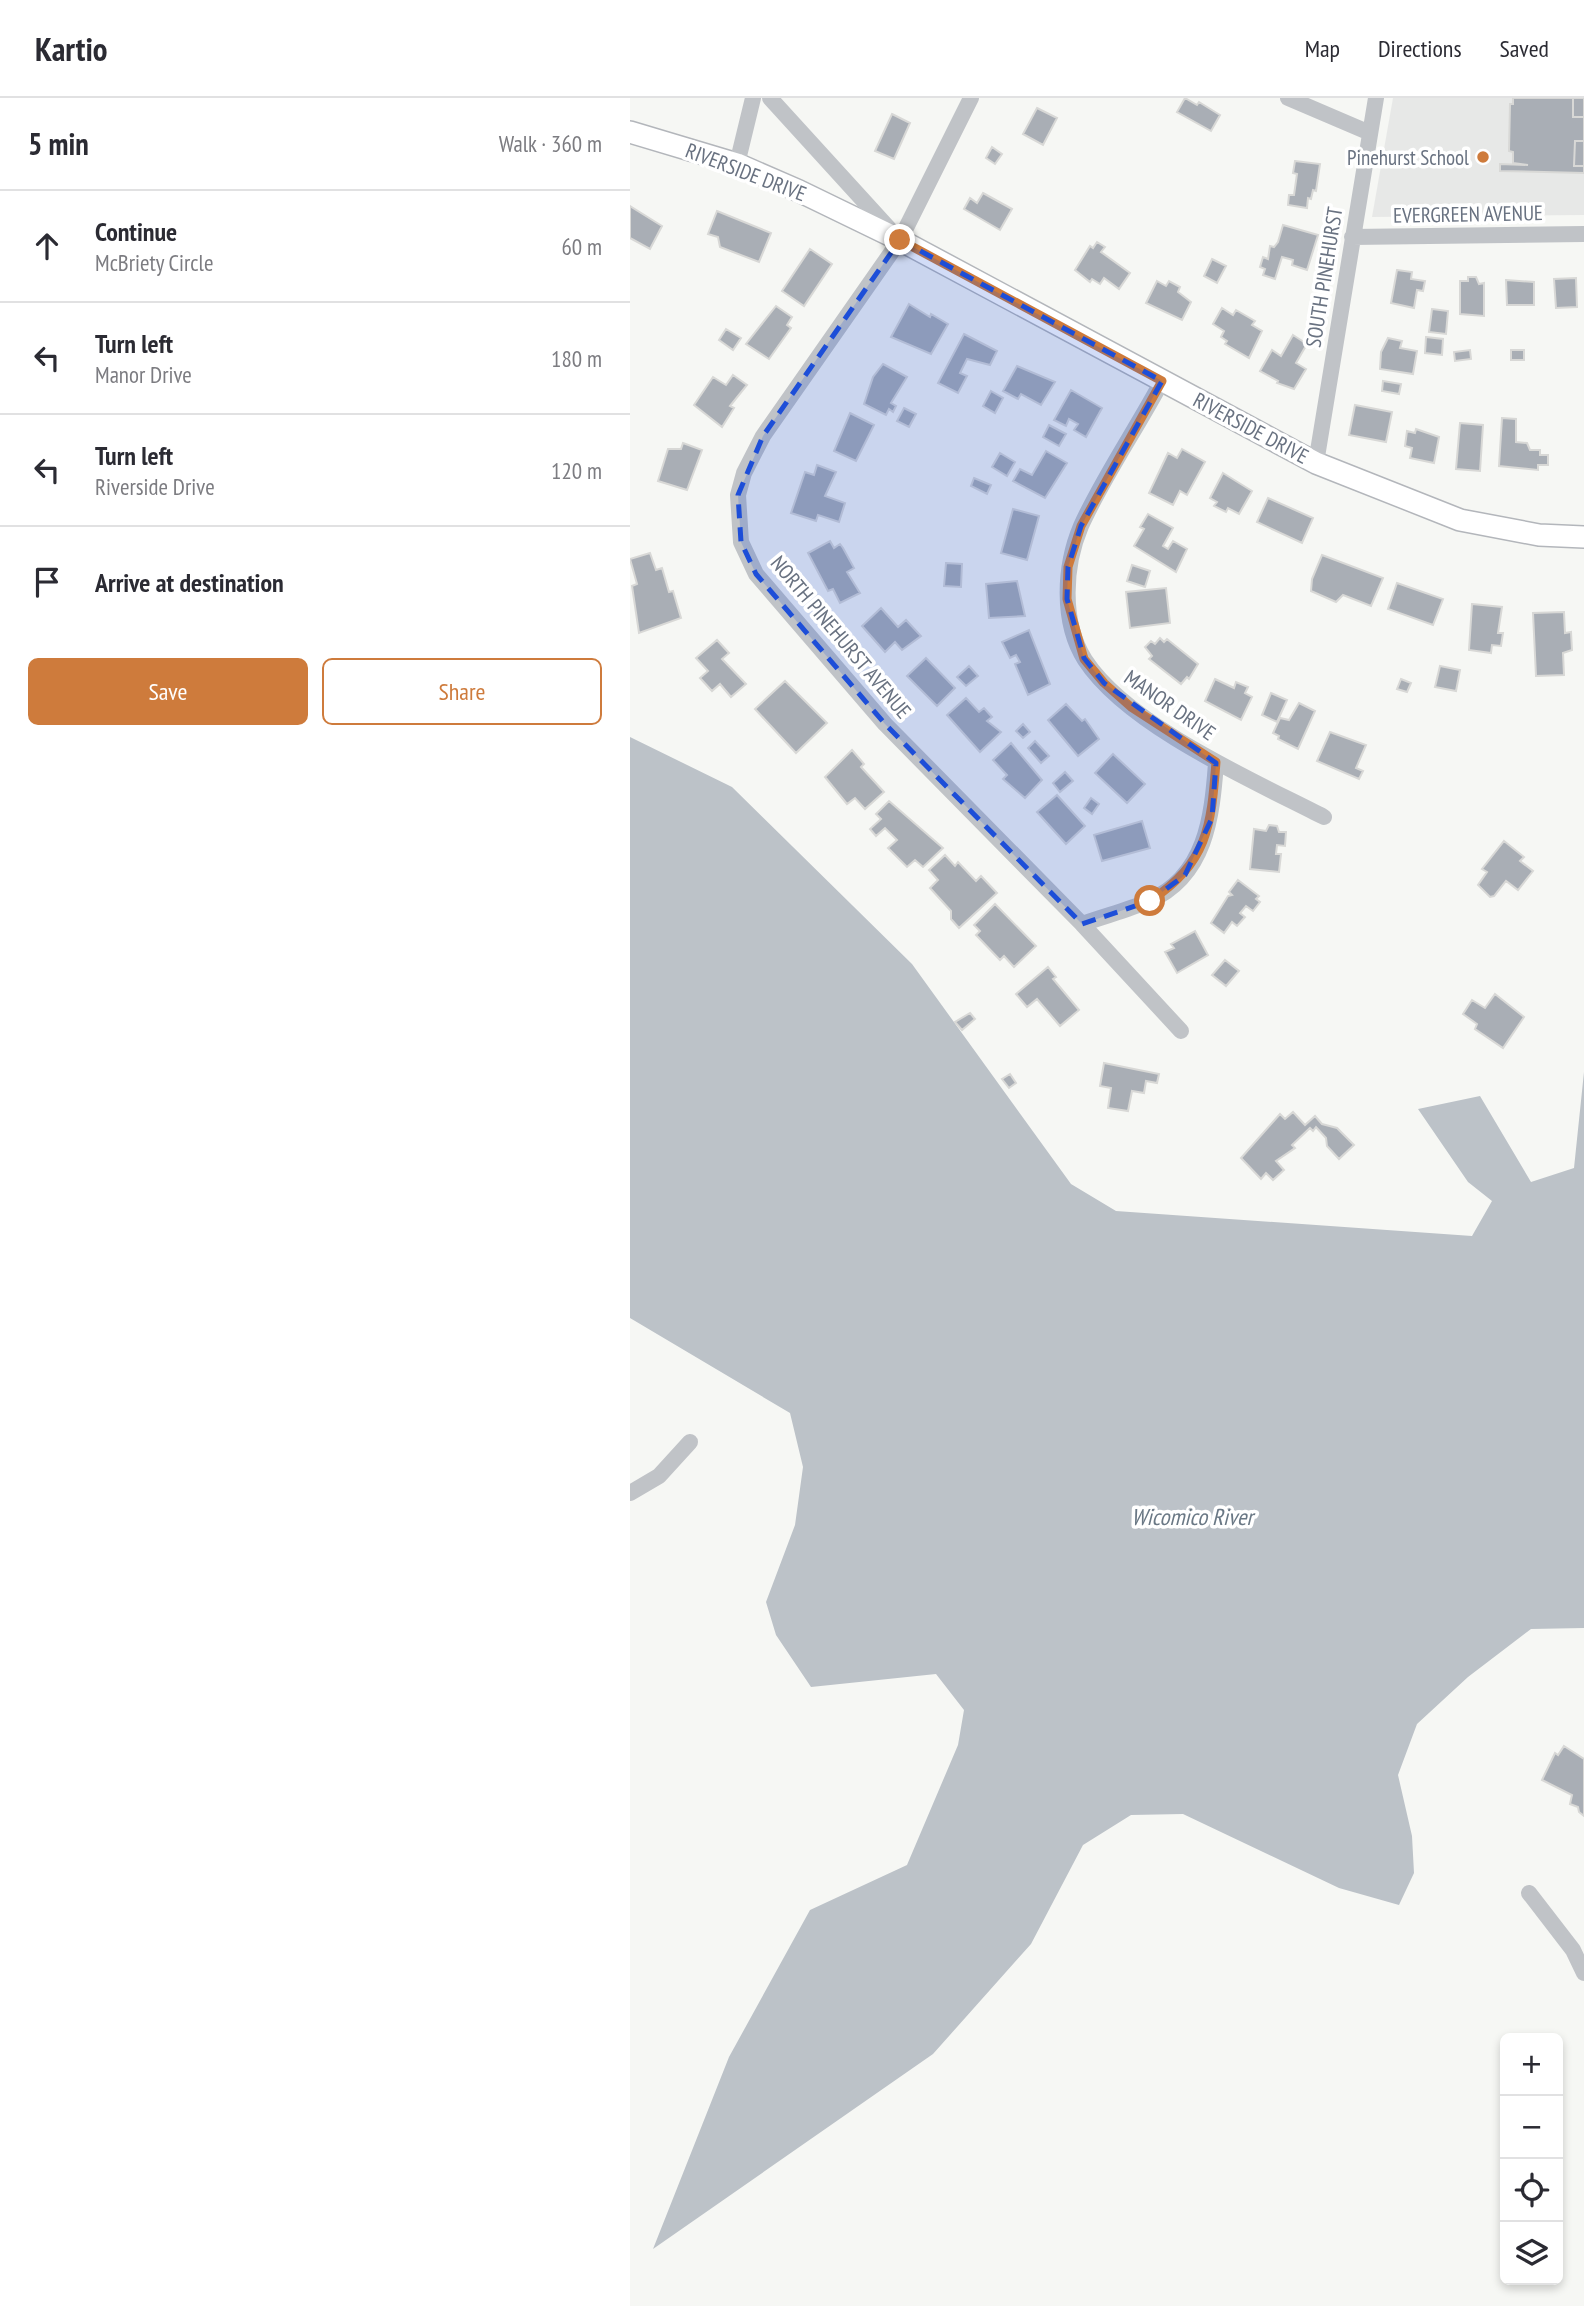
<!DOCTYPE html>
<html lang="en">
<head>
<meta charset="utf-8">
<style>
	:root { --surface:#fff; --page:#f2f2f3; --text:#2b2b33; --muted:#7c7c81; --line:#e1e1e2; --accent:#ce7b3c }
	body { margin:0; font-family:"PT Sans Narrow",sans-serif; background:var(--page); color:var(--text) }
	.controls { position:absolute; right:21px; bottom:21px; display:grid; overflow:hidden; border-radius:10px; box-shadow:0 4px 10px #0003 }
	.controls button { width:63px; height:63px; display:grid; place-items:center; padding:0; border:0; border-bottom:2px solid var(--line); background:var(--surface); color:var(--text); font:35px sans-serif }
	.stop { position:absolute; width:21px; height:21px; margin:-16px; border:5px solid #ce7b3c; border-radius:50%; background:#fff }
	.stop.end { background:#ce7b3c; border-color:#fff; box-shadow:0 2px 7px #0008 }
	.list { margin:0; padding:0; list-style:none }
	h2 { display:flex; justify-content:space-between; align-items:center; height:91px; margin:0; padding:0 28px; font-size:30px }
	h2 small { font-size:23px; font-weight:400; color:var(--muted) }
	.list li { display:grid; grid-template-columns:46px 1fr auto; gap:21px; align-items:center; box-sizing:border-box; height:112px; padding:0 28px; border-top:2px solid var(--line) }
	.list b { display:block; font-size:26px; white-space:nowrap }
	.list p { margin:0; font-size:23px; white-space:nowrap; color:var(--muted) }
	.list em { font-size:23px; font-style:normal; color:var(--muted) }
	.actions { display:flex; gap:14px; padding:21px 28px }
	.actions a { flex:1; padding:16px 0; border:2px solid var(--accent); border-radius:10px; text-align:center; font-size:24px; color:var(--accent) }
	.actions .main { background:var(--accent); color:#fff }
	.icon { flex:none; width:38px; height:38px; fill:none; stroke:currentColor; stroke-width:2; stroke-linecap:round; stroke-linejoin:round }
	.map { position:relative; flex:none; width:954px; height:2208px; overflow:hidden }
	header { display:flex; align-items:center; gap:42px; box-sizing:border-box; height:98px; padding:0 35px; background:var(--surface); border-bottom:2px solid var(--line) }
	header strong { font-size:33px }
	nav { display:flex; gap:38px; margin-inline-start:auto; font-size:24px }
	main { display:flex }
	aside { flex:1; background:var(--surface) }
	.map>svg:first-child { display:block }
	.built { fill:#e7e8e7 }
	.water { fill:#bcc2c8 }
	.building { fill:#a9aeb5; stroke:#d8d8d6; stroke-width:2 }
	.lines { fill:none; stroke-linecap:round; stroke-linejoin:round }
	.secondary-casing { stroke:#b3b6bb; stroke-width:24 }
	.street { stroke:#c0c3c7; stroke-width:16 }
	.secondary { stroke:#fff; stroke-width:21 }
	.route { stroke:#ce7b3c; stroke-width:9 }
	.marked { fill:#1d4ed8; fill-opacity:0.2; stroke:#1d4ed8; stroke-width:5; stroke-dasharray:14 9; stroke-linejoin:round }
	.poi-dot { fill:#ce7b3c; stroke:#fff; stroke-width:2.5 }
	.labels { text-anchor:middle; dominant-baseline:central; stroke-width:7; stroke-linejoin:round; paint-order:stroke }
	.poi-label { font-size:21px; fill:#697281; stroke:#fff; text-anchor:end }
	.street-label { font-size:21px; fill:#697281; stroke:#fff }
	.water-label { font-size:23px; font-style:italic; fill:#6a7885; stroke:#fff }
</style>
</head>
<body>
<header>
<strong>Kartio</strong>
<nav><a>Map</a><a>Directions</a><a>Saved</a></nav>
</header>
<main>
<aside>
<h2>5 min<small>Walk · 360 m</small></h2>
<ul class="list">
<li><svg class="icon" aria-label="ahead" viewBox="0 0 24 24"><path d="M12 20V5M6 11l6-6 6 6"/></svg><div><b>Continue</b><p>McBriety Circle</p></div><em>60 m</em></li>
<li><svg class="icon" aria-label="left" viewBox="0 0 24 24"><path d="M17 20v-9H6M10 6l-5 5 5 5"/></svg><div><b>Turn left</b><p>Manor Drive</p></div><em>180 m</em></li>
<li><svg class="icon" aria-label="left" viewBox="0 0 24 24"><path d="M17 20v-9H6M10 6l-5 5 5 5"/></svg><div><b>Turn left</b><p>Riverside Drive</p></div><em>120 m</em></li>
<li><svg class="icon" aria-label="arrive" viewBox="0 0 24 24"><path d="M6 21V4h12l-3 4 3 4H6"/></svg><div><b>Arrive at destination</b></div></li>
</ul>
<div class="actions"><a class="main">Save</a><a>Share</a></div>
</aside>
<div class="map">
<svg width="954" height="2208" viewBox="0 0 954 2208">
	<rect width="100%" height="100%" fill="#f6f7f4"/>
	<path class="built" d="M763,0h191v117l-212,2z"/>
	<path class="water" d="M0,639l102,50 180,177 159,220 45,27 356,25 20,-35 -24,-19 -50,-73 62,-13 51,86 43,-14 10,-96v556l-53,1 -63,48 -51,47 -19,51 14,61 2,37 -15,32 -60,-17 -156,-74 -52,1 -48,30 -52,99 -98,110 -280,195 76,-192 81,-147 97,-45 51,-120 6,-35 -28,-36 -125,13 -35,-52 -10,-33 29,-77 8,-58 -13,-54 -160,-95z"/>
	<path class="building" d="M555,0l12,7 2,-3 21,13 -9,16 -34,-19z
		M883,0h60v19h11v24h-9l-1,25h10v7l-84,-2v-7l28,1 -15,-2v-11l-4,-1 1,-47h3z
		M883,0h71v75l-84,-2v-7l28,1 -15,-2v-11l-4,-1 1,-47h3z
		M407,10l20,10 -14,27 -20,-11z
		M262,16l18,9 -16,36 -19,-8z
		M362,49l10,7 -7,10 -9,-6z
		M665,63l25,3 -4,27 -3,-1 -2,9 -3,-1 -1,10 -19,-3 1,-10h5l3,-21 -4,-1z
		M353,95l29,16 -12,21 -36,-21 6,-11 7,5z
		M0,108l32,20 -12,23 -20,-11z
		M87,113l54,22 -12,29 -39,-15 -2,-10 -10,-3z
		M653,127l35,10 -11,35 -15,-5 1,-5 -11,-3 -7,22 -12,-4 2,-6 -5,-2 3,-10 5,2 2,-13 4,1 4,-5z
		M467,144l8,5 -4,5 29,21 -11,16 -15,-11 -4,6 -8,-5 -2,3 -15,-12 15,-24 3,2z
		M180,151l22,15 -28,42 -22,-15z
		M582,161l14,7 -9,17 -13,-7z
		M767,172l15,2 -1,7 14,2 -2,10 -6,-1 -3,18 -23,-5z
		M838,179h8l3,7 5,-1v33l-24,-2v-33h8z
		M946,180l1,29 -21,1 -2,-29z
		M876,182l28,2v23h-27z
		M527,183l9,5 3,-5 11,6 -2,5 13,10 -9,18 -36,-17z
		M279,206l21,13 1,-3 17,10 -17,30 -40,-17z
		M146,208l16,11 -5,8 4,3 -22,31 -23,-15z
		M592,210l11,7 3,-5 19,11 -3,4 10,6 -13,27 -24,-14 2,-3 -6,-4 3,-6 -11,-7z
		M802,211l16,2 -2,23 -17,-2z
		M96,231l15,9 -8,12 -14,-10z
		M334,236l33,17 -7,14 -23,-6 -7,14 7,3 -9,17 -20,-10z
		M663,237l14,9 -11,19 10,6 -12,20 -17,-6 1,-2 -18,-10 12,-21 9,6z
		M796,239l17,2 -1,16 -17,-2z
		M758,240l14,3 -2,7 17,3 -4,23 -33,-5 1,-17z
		M840,252l1,9 -16,2 -1,-9z
		M881,252h13v10h-13z
		M253,266l24,13 -16,26 5,3 -3,6 -4,-3 -3,6 -22,-11 9,-27z
		M387,268l38,16 -14,23 -20,-11 -3,5 -15,-8z
		M103,277l14,10 -17,21 4,2 -12,19 -28,-22 19,-28 13,8z
		M753,283l18,3 -2,10 -17,-3z
		M441,292l31,18 -16,29 -12,-7 4,-6 -9,-5 -3,7 -12,-6z
		M361,293l12,7 -8,15 -12,-7z
		M725,307l37,7 -6,30 -37,-7z
		M274,310l12,6 -7,13 -12,-6z
		M220,315l24,12 -18,36 -22,-10z
		M872,320l14,1v23l11,1 3,7h10v5h8v10h-10v5l-39,-4z
		M830,325l23,2 -3,46 -24,-2z
		M419,327l17,9 -7,12 -16,-9z
		M786,331l23,8 -5,26 -24,-5 2,-10 -7,-2 2,-15 8,2z
		M53,345l19,7 -15,40 -29,-9 10,-32h13z
		M552,351l23,13 -18,33 -7,-4 -7,14 -24,-12 19,-40 9,5z
		M416,353l21,12 -22,35 -32,-17 7,-12 12,6z
		M370,355l15,9 -8,14 -15,-9z
		M187,367l19,7 -11,24 20,7 -6,19 -21,-7 -2,6 -25,-8 14,-41 9,3z
		M593,375l29,18 -13,23 -11,-6 -2,4 -12,-6 3,-4 -7,-4z
		M344,380l17,7 -4,9 -16,-8z
		M638,400l45,20 -11,25 -45,-21z
		M383,411l26,7 -12,44 -26,-7z
		M518,416l25,14 -10,18 5,3 5,-8 14,8 -11,23 -42,-26 10,-17 -4,-2z
		M200,443l4,7 6,-4 3,4 11,20 -7,4 13,21 -20,10 -7,-14 -5,2 -20,-38z
		M20,455l6,17 6,-2 7,24 4,-1 8,27 -42,15 -7,-47 5,-2 -7,-25z
		M692,457l61,23 -12,28 -28,-11 -7,7 -25,-11 1,-12z
		M316,465l16,1 -1,23 -17,-1z
		M502,467l18,6 -5,16 -18,-6z
		M387,483l8,35 -36,2 -3,-34z
		M767,485l46,16 -10,26 -45,-16z
		M536,490l4,35 -40,5 -4,-36z
		M842,506l30,3 -4,26h5l-2,13 -9,-1 -1,8 -22,-3z
		M251,510l17,19 8,-7 15,16 -19,14 -7,-8 -10,10 -23,-26z
		M934,514l1,21 6,-1 1,18 -9,3 1,22 -28,1 -3,-63z
		M399,532l21,54 -22,11 -13,-31 5,-2 -4,-7 -6,3 -8,-16z
		M530,540l4,4 3,-3 31,25 -9,15 -2,-2 -6,7 -32,-25 3,-3 -7,-9 6,-6 4,3z
		M87,542l12,13 -7,6 24,25 -15,13 -11,-13 -8,7 -12,-13 8,-7 -12,-13z
		M296,560l29,30 -18,18 -30,-30z
		M339,568l9,10 -12,10 -9,-9z
		M810,568l20,4 -4,21 -21,-4z
		M585,581l19,9 2,-6 12,5 -3,6 7,4 -11,23 -36,-19z
		M771,581l10,4 -4,9 -10,-3z
		M155,583l42,42 -31,30 -41,-44z
		M641,595l16,7 -10,22 -15,-7z
		M336,600l13,14 5,-4 8,9 -5,4 14,11 -21,20 -33,-37z
		M669,605l16,8 -17,38 -20,-10 1,-3 -6,-3 7,-15 9,2z
		M436,606l16,17 3,-2 14,20 -21,17 -30,-36z
		M393,626l7,8 -7,6 -7,-7z
		M700,634l36,13 -10,23 7,3 -4,8 -42,-18z
		M405,643l14,15 -8,7 -13,-15z
		M381,645l31,37 -17,18 -22,-19 4,-4 -14,-15z
		M222,652l12,14 -3,3 23,25 -19,17 -10,-11 -8,6 -22,-27z
		M483,656l32,30 -18,19 -32,-30z
		M435,674l8,9 -13,11 -7,-9z
		M427,697l28,31 -19,18 -29,-32z
		M461,700l8,6 -7,10 -8,-6z
		M259,703l54,47 -20,19 -8,-7 -8,7 -19,-19 9,-8 -12,-12 -9,8 -6,-7 11,-10 -5,-5z
		M512,723l8,27 -48,13 -8,-26z
		M639,727l8,1 2,6h7l-1,14 -8,-1 -1,9h5l-2,18 -29,-3 4,-40 12,2z
		M874,743l20,16 -4,4 13,10 -15,19 -12,-9 -12,15 -4,1 -12,-12 9,-13 -5,-3z
		M315,757l10,11 3,-4 18,19 5,-5 16,17 -38,35 -8,-9v-8l-21,-23 8,-8 -9,-10z
		M608,782l21,16 -3,3 4,3 -7,9 -7,-5 -6,7 5,4 -8,9 -5,-4 -8,11 -13,-10 17,-27 4,-1 -3,-3z
		M365,806l41,42 -22,21 -10,-11 -4,4 -24,-25 4,-4 -6,-6z
		M565,833l13,24 -31,18 -12,-21 9,-4 -3,-4z
		M595,862l14,11 -13,15 -14,-11z
		M418,869l8,10 -3,2 26,31 -19,16 -23,-27 -10,8 -11,-13z
		M865,896l29,23 -21,31 -28,-19 2,-5 -14,-10 9,-14 13,8z
		M340,915l5,6 -13,11 -7,-8z
		M474,965l55,11 -2,9 -11,-2 -2,12 -12,-2 -4,20 -20,-3 3,-20 -11,-2z
		M380,976l6,9 -7,5 -7,-9z
		M663,1014l12,13 10,-9 7,8 15,4 17,17 -15,14 -12,-13 -1,-8 -10,-11 -3,4 -3,-3 -18,17 3,3 -19,13 8,9 -11,10 -7,-7 -5,6 -20,-21 39,-44 5,5z
		M663,1014l12,13 10,-9 7,8 15,4 17,17 -15,14 -12,-13 -1,-8 -10,-11 -3,4 -3,-3 -18,17 3,3 -19,13 8,9 -11,10 -7,-7 -5,6 -20,-21 39,-44 5,5z
		M934,1648l20,13v57l-5,-4 -1,-5 -8,-3 2,-9 -30,-15 13,-27 3,2z"/>
	<g class="lines">
		<g class="secondary-casing">
			<path id="secondary" d="M0,34l107,32 62,27 101,49 416,223 144,57 79,15 45,2"/>
		</g>
		<path class="street" d="M140,0l123,135
			M341,0l-71,142 -137,196 -19,37 -6,22 3,47 15,32 129,150 197,200 99,107
			M658,0l82,35
			M107,66l16,-66
			M722,139l232,-3
			M532,283c-25,47 -60,98 -81,145 -17,40 -20,96 4,134 43,66 169,121 239,157
			M686,365l60,-365
			M452,826c22,-8 46,-14 67,-23 57,-25 63,-84 67,-138
			M0,1395l29,-17 31,-34
			M899,1795l44,57 11,23"/>
		<use href="#secondary" class="secondary"/>
	</g>
	<g class="lines">
		<path class="route" d="M270,142l262,141 -81,145 -13,41 -1,32 17,60 20,24 27,24 85,55c-5,65 -8,100 -66,139"/>
	</g>
	<path class="marked" d="M270,142l262,141 -81,145 -13,41 -1,32 17,59 20,25 112,80 -4,55 -27,57 -35,26 -68,23 -197,-200 -129,-150 -15,-32 -3,-47 25,-59z"/>
	<circle class="poi-dot" cx="853" cy="59" r="7"/>
	<g class="labels">
		<g class="poi-label">
			<text x="839" y="59">Pinehurst School</text>
		</g>
		<g class="street-label">
			<text transform="translate(116 74) rotate(21)">RIVERSIDE DRIVE</text>
			<text transform="translate(838 116) rotate(-1)">EVERGREEN AVENUE</text>
			<text transform="translate(694 179) rotate(-81)">SOUTH PINEHURST</text>
			<text transform="translate(621 330) rotate(28)">RIVERSIDE DRIVE</text>
			<text transform="translate(211 539) rotate(50)">NORTH PINEHURST AVENUE</text>
			<text transform="translate(540 607) rotate(35)">MANOR DRIVE</text>
		</g>
		<g class="water-label">
			<text x="562" y="1418">Wicomico River</text>
		</g>
	</g>
</svg>
<div class="controls">
<button>+</button>
<button>−</button>
<button><svg class="icon" aria-label="locate" viewBox="0 0 24 24"><circle cx="12" cy="12" r="6"/><path d="M12 2v4M12 18v4M2 12h4M18 12h4"/></svg></button>
<button><svg class="icon" aria-label="layers" viewBox="0 0 24 24"><path d="M12 4l9 5-9 5-9-5zM3 14l9 5 9-5"/></svg></button>
</div>
<div class="stop" style="left:520px;top:803px"></div>
<div class="stop end" style="left:270px;top:142px"></div>
</div>
</main>
</body>
</html>
